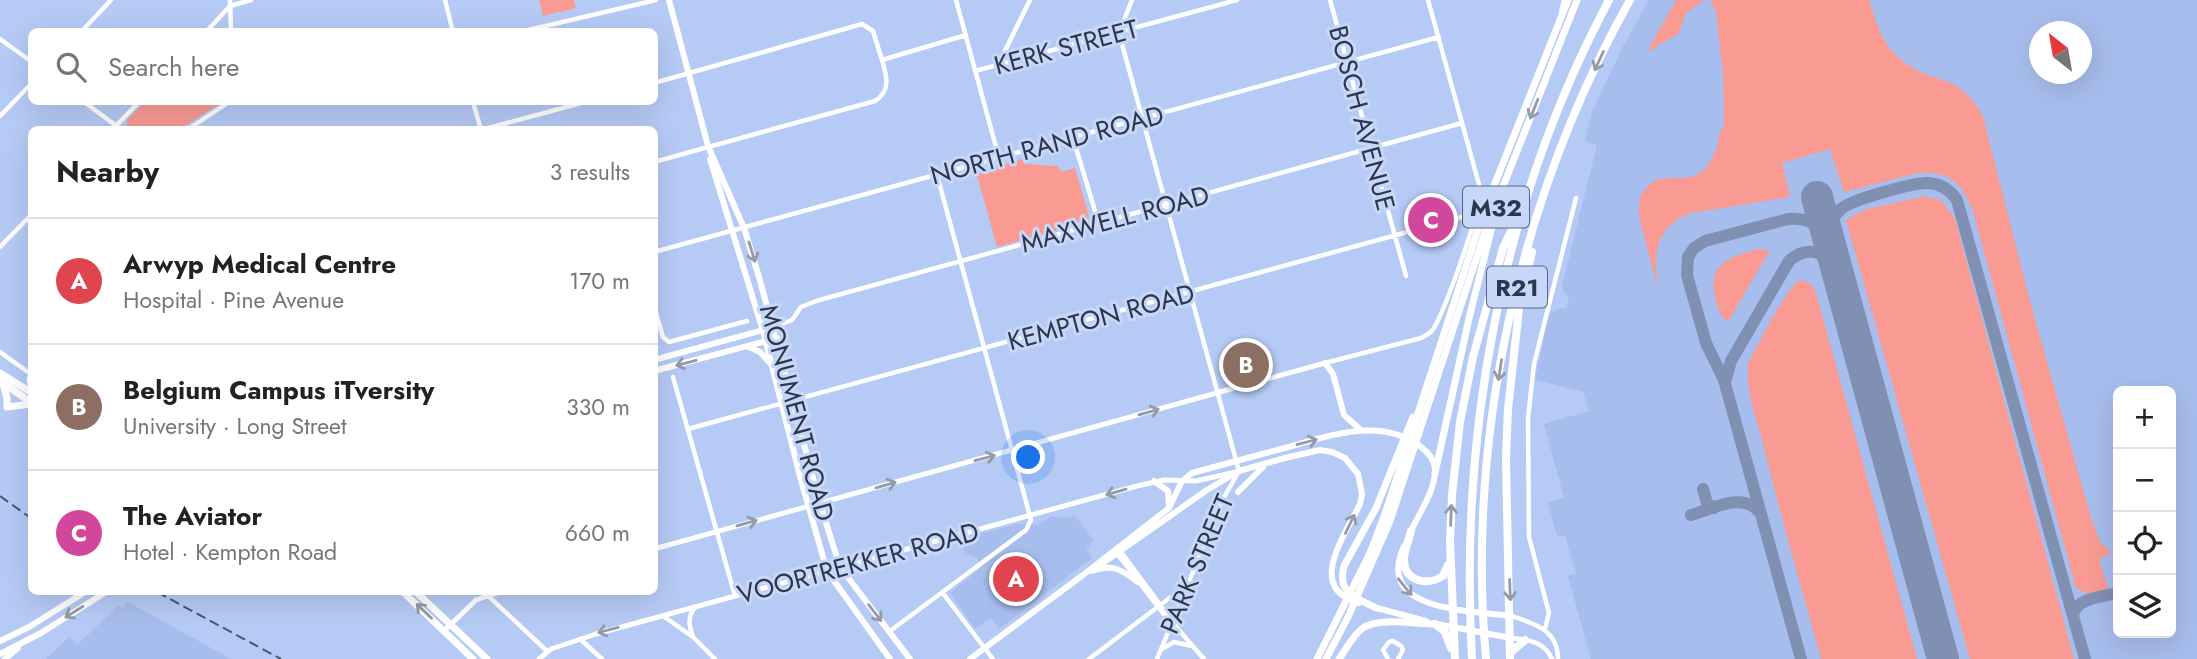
<!DOCTYPE html>
<html lang="en">
<head>
<meta charset="utf-8">
<style>
	:root { --surface:#fff; --page:#f6f6f6; --text:#222; --muted:#767676; --line:#e0e0e0; --accent:#0f766e }
	body { margin:0; font-family:Jost,sans-serif; background:var(--page); color:var(--text) }
	.controls { position:absolute; right:21px; bottom:21px; display:grid; overflow:hidden; border-radius:10px; box-shadow:0 7px 28px #0002 }
	.controls button { width:63px; height:63px; display:grid; place-items:center; padding:0; border:0; border-bottom:2px solid var(--line); background:var(--surface); color:var(--text); font:35px sans-serif }
	.compass { position:absolute; left:2029px; top:21px; width:63px; height:63px; border-radius:50%; background:var(--surface); box-shadow:0 7px 28px #0002; rotate:329deg }
	.you { position:absolute; left:1029px; top:458px; width:24px; height:24px; margin:-18px; border:5px solid #fff; border-radius:50%; background:#1a73e8; box-shadow:0 0 0 10px #1a73e833 }
	.badge { display:grid; place-items:center; width:46px; height:46px; border-radius:50%; background:var(--accent); color:#fff; font-size:23px; font-weight:700 }
	.pin { position:absolute; translate:-50% -50%; border:4px solid #fff; box-shadow:0 2px 7px #0006 }
	.list { margin:0; padding:0; list-style:none }
	h2 { display:flex; justify-content:space-between; align-items:center; height:91px; margin:0; padding:0 28px; font-size:30px }
	h2 small { font-size:23px; font-weight:400; color:var(--muted) }
	.list li { display:grid; grid-template-columns:46px 1fr auto; gap:21px; align-items:center; box-sizing:border-box; height:126px; padding:0 28px; border-top:2px solid var(--line) }
	.list b { display:block; font-size:26px; white-space:nowrap }
	.list p { margin:0; font-size:23px; white-space:nowrap; color:var(--muted) }
	.list em { font-size:23px; font-style:normal; color:var(--muted) }
	.icon { flex:none; width:38px; height:38px; fill:none; stroke:currentColor; stroke-width:2; stroke-linecap:round; stroke-linejoin:round }
	.map { position:relative; flex:none; width:2197px; height:659px; overflow:hidden }
	.search { position:absolute; background:var(--surface); box-shadow:0 7px 28px #0002; left:28px; top:28px; width:630px; height:77px; display:flex; align-items:center; gap:18px; box-sizing:border-box; padding:0 24px; border-radius:10px; color:var(--muted); font-size:26px }
	.panel { position:absolute; background:var(--surface); box-shadow:0 7px 28px #0002; left:28px; top:126px; width:630px; height:469px; border-radius:10px }
	.map>svg:first-child { display:block }
	.built { fill:#a7bded; fill-rule:evenodd }
	.green { fill:#f99b93 }
	.lines { fill:none; stroke-linecap:round; stroke-linejoin:round }
	.taxiway { stroke:#8090b3; stroke-width:12 }
	.runway { stroke:#8090b3; stroke-width:32 }
	.minor { stroke:#fff; stroke-width:4.5 }
	.tertiary { stroke:#fff; stroke-width:5 }
	.secondary { stroke:#fff; stroke-width:6 }
	.primary { stroke:#fff; stroke-width:7 }
	.motorway { stroke:#fff; stroke-width:8 }
	.rail { stroke:#4a5671; stroke-width:2; stroke-dasharray:10 5; stroke-linecap:butt }
	.oneway { stroke:#969aa6 }
	.labels { text-anchor:middle; dominant-baseline:central; stroke-width:6; stroke-linejoin:round; paint-order:stroke }
	.shield { fill:#c7d7f8; stroke:#5a6680; stroke-width:2 }
	.shield-label { font-size:24px; font-weight:bold; fill:#2c364c }
	.street-label { font-size:26px; fill:#2c364c; stroke:#c7d7f8 }
</style>
</head>
<body>
<div class="map">
<svg width="2197" height="659" viewBox="0 0 2197 659">
	<rect width="100%" height="100%" fill="#b5caf5"/>
	<path class="built" d="M1649,0h548v659h-606l-23,-83 8,-2 -11,-39 -8,2 -9,-34 16,-5 -20,-74 45,-13 -6,-19 -48,-12 14,-66 11,-6 6,1 3,-12 -6,-6 -1,-5 35,-141 -12,-4 7,-29 30,-64zM2039,32h43v42h-43zM2118,391h53v242h-53z
		M1051,516l13,2 11,-2 19,25 -8,8 6,9 -93,71 -8,-11 -16,11 -25,-36 32,-26 -5,-9 -13,-6v-11l12,-6 42,-11 20,1z
		M128,602l103,57h1h-186l23,-22 8,8 42,-40 3,3z"/>
	<path class="green" d="M539,0h35l2,8 -33,8z
		M1676,0h28l-18,13 -8,21 -31,18z
		M1710,0h159c7,23 14,47 35,62 32,24 56,10 79,55l49,192 60,212 8,21 9,8 1,4 -11,5 9,30 -20,5 -12,-6 -103,-377c-11,-29 -24,-40 -55,-38l-74,19 -14,-43 -48,14 8,34 -99,16c-36,14 -37,39 -34,73l-18,-70 1,-19 8,-11 10,-7 34,-2 14,-8 11,-21 2,-14 5,-8 -1,-52 -7,-62z
		M145,102h77l-42,27h-53v-9z
		M1023,159l1,5 33,2 5,6 13,-4 14,49 -1,5 -91,25 -21,-75z
		M1925,196l17,5 13,18 119,440h-104l-124,-439 18,-10z
		M1758,249h7l4,3 -40,68h-3c-7,-5 -8,-12 -10,-20 -10,-36 13,-43 42,-51z
		M1800,280l10,3 6,10 101,366h-96c-20,-73 -41,-145 -59,-219 -6,-24 -18,-53 -13,-79 10,-17 37,-73 51,-81z"/>
	<g class="lines">
		<path class="taxiway" d="M1829,240c-1,-12 2,-22 11,-30 9,-10 75,-28 89,-27 12,1 21,7 28,17l128,459
			M1725,382l6,-21 58,-100c16,-15 36,-11 48,7
			M1703,489l4,14 7,5
			M1691,515c21,-6 54,-25 70,-1
			M2073,616c2,-18 29,-19 44,-23
			M1801,659l-77,-279 -18,-37 -19,-68 1,-18 6,-9 11,-7 83,-22c20,-2 32,6 41,22"/>
		<path class="runway" d="M1817,197l126,462"/>
		<path class="minor" d="M230,0l1,32
			M445,0l8,32
			M956,0l43,158
			M1132,0l-13,33 120,438 -16,28 -66,160
			M1330,0l76,276
			M1561,13l3,-13
			M81,32l30,-32
			M206,32l24,-26 21,-6
			M520,32l136,-32
			M0,39l32,23
			M998,65l32,-65
			M975,71l262,-71
			M654,83l208,-59 11,7 9,29
			M84,102l38,28
			M473,102l8,28
			M0,116l32,-33
			M112,130l27,-28
			M187,130l42,-28
			M481,130l104,-28
			M1073,138l26,86
			M654,162l221,-61c16,-10 12,-25 7,-41l84,-25
			M0,247l32,-33
			M654,252l785,-215
			M654,306l9,31 6,5 78,-21
			M774,327l18,-7 9,-13 15,-6 646,-178
			M0,352l32,23
			M1325,363l96,-25c6,-3 10,-5 13,-10 11,-19 49,-122 46,-140l-52,-188
			M673,377l62,219
			M688,429l796,-218 9,-7
			M1119,549l59,80 26,30
			M1115,551l57,74
			M484,592l63,59
			M942,592l51,67
			M663,616l30,21 22,22
			M1511,616c23,7 47,14 47,43
			M1545,629l4,-16 -20,-76 -1,-119 6,-54 42,-166
			M890,631l136,-101 5,-10 -94,-345
			M693,637c-4,-12 -6,-19 2,-30
			M1511,638c17,2 33,3 41,21
			M580,639l22,20
			M1162,649l12,-7 18,4
			M1089,659l99,-75
			M1388,659l-5,-9 6,-8 4,-1 8,5 2,4 -5,9"/>
		<path class="tertiary" d="M654,549l671,-186
			M444,631l32,-31 24,-8
			M539,659l12,-10 45,-15 541,-148 27,-6 32,1 40,-9"/>
		<path class="secondary" d="M669,0l39,146 36,82 15,49 61,227 20,63 70,92
			M710,159l53,172 38,149 26,91 63,88
			M747,346l13,6 10,11
			M654,360l120,-33
			M1325,363l8,11 11,41 17,15
			M654,371l123,-33
			M1154,481l14,10 1,15
			M1238,492l25,-25
			M1404,546c-30,66 65,64 107,70
			M1100,565l107,-75 32,-19 46,-13 35,-8 12,2 13,6 13,16 4,20 -2,10c-15,32 -55,84 -1,99
			M1092,571c20,-8 30,-1 46,11
			M1373,607l53,14
			M1437,624l74,14
			M0,641l29,-14 56,-35
			M0,654l41,-21 65,-41
			M5,659l13,-11
			M970,659l113,-84 86,-67 13,-27 10,-8 11,-3c26,-7 52,-14 78,-21 45,-12 99,-34 140,-2 7,5 13,12 14,22 1,21 -17,46 -25,64"/>
		<path class="primary" d="M0,373l32,20
			M30,379l2,11
			M0,381l32,22
			M3,384l4,14v9
			M7,407l24,-3
			M1435,473l35,-159 24,-95
			M403,592l70,67
			M416,592l71,67
			M1376,608c-21,-11 -39,-14 -32,-42l32,-58 37,-91
			M1317,659l53,-106 15,-39 99,-303 84,-211
			M1326,659l22,-42 42,-96 95,-289 92,-232
			M1339,659c7,-10 14,-24 24,-31 15,-11 52,-4 71,-4"/>
		<path class="motorway" d="M1411,531c-2,9 -7,19 -7,29 0,22 24,26 39,16l5,-11
			M1435,624l10,8 6,16
			M1510,653l15,-13
			M1455,659l-5,-117 2,-47 8,-73 13,-65 30,-109 12,-25
			M1472,659c-13,-228 29,-456 137,-659
			M1486,659c-20,-225 34,-463 144,-659
			M1510,659l-4,-201 2,-49 11,-100 13,-57"/>
		<path class="rail" d="M0,496l32,23
			M157,592l124,67"/>
	</g>
	<defs><path id="oneway-shaft" d="M-6 0H5M1.5-3L5.5 0L1.5 3" fill="none" stroke-width="1.6" stroke-linecap="round" stroke-linejoin="round" transform="scale(1.75)"/></defs>
	<g class="oneway">
		<use href="#oneway-shaft" transform="translate(1599 61) rotate(115)"/>
		<use href="#oneway-shaft" transform="translate(1534 109) rotate(112)"/>
		<use href="#oneway-shaft" transform="translate(752 252) rotate(73)"/>
		<use href="#oneway-shaft" transform="translate(686 363) rotate(165)"/>
		<use href="#oneway-shaft" transform="translate(1500 370) rotate(99)"/>
		<use href="#oneway-shaft" transform="translate(1149 412) rotate(-16)"/>
		<use href="#oneway-shaft" transform="translate(1307 442) rotate(-15)"/>
		<use href="#oneway-shaft" transform="translate(985 458) rotate(-15)"/>
		<use href="#oneway-shaft" transform="translate(886 485) rotate(-16)"/>
		<use href="#oneway-shaft" transform="translate(1116 492) rotate(164)"/>
		<use href="#oneway-shaft" transform="translate(1451 515) rotate(-88)"/>
		<use href="#oneway-shaft" transform="translate(747 523) rotate(-16)"/>
		<use href="#oneway-shaft" transform="translate(1350 524) rotate(-64)"/>
		<use href="#oneway-shaft" transform="translate(1405 587) rotate(51)"/>
		<use href="#oneway-shaft" transform="translate(1510 590) rotate(88)"/>
		<use href="#oneway-shaft" transform="translate(424 611) rotate(-136)"/>
		<use href="#oneway-shaft" transform="translate(74 612) rotate(148)"/>
		<use href="#oneway-shaft" transform="translate(875 613) rotate(52)"/>
		<use href="#oneway-shaft" transform="translate(608 630) rotate(165)"/>
	</g>
	<g class="labels">
		<g class="shield">
			<rect x="1463" y="186.5" width="66" height="41" rx="5"/>
			<rect x="1487" y="266.5" width="60" height="41" rx="5"/>
		</g>
		<g class="shield-label">
			<text x="1496" y="207">M32</text>
			<text x="1517" y="287">R21</text>
		</g>
		<g class="street-label">
			<text transform="translate(1066 47) rotate(-15)">KERK STREET</text>
			<text transform="translate(1362 118) rotate(75)">BOSCH AVENUE</text>
			<text transform="translate(1047 145) rotate(-15)">NORTH RAND ROAD</text>
			<text transform="translate(1115 219) rotate(-15)">MAXWELL ROAD</text>
			<text transform="translate(1101 317) rotate(-15)">KEMPTON ROAD</text>
			<text transform="translate(797 413) rotate(75)">MONUMENT ROAD</text>
			<text transform="translate(858 563) rotate(-15)">VOORTREKKER ROAD</text>
			<text transform="translate(1197 564) rotate(-67)">PARK STREET</text>
		</g>
	</g>
</svg>
<div class="controls">
<button>+</button>
<button>−</button>
<button><svg class="icon" aria-label="locate" viewBox="0 0 24 24"><circle cx="12" cy="12" r="6"/><path d="M12 2v4M12 18v4M2 12h4M18 12h4"/></svg></button>
<button><svg class="icon" aria-label="layers" viewBox="0 0 24 24"><path d="M12 4l9 5-9 5-9-5zM3 14l9 5 9-5"/></svg></button>
</div>
<svg class="compass" viewBox="-18 -18 36 36"><path d="M0-13l5 13h-10z" fill="#e53935"/><path d="M0 13l5-13h-10z" fill="#767676"/></svg>
<div class="you"></div>
<div class="pin badge" style="left:1016px;top:579px;background:#e0444e">A</div>
<div class="pin badge" style="left:1246px;top:365px;background:#8d6e63">B</div>
<div class="pin badge" style="left:1431px;top:220px;background:#d1479c">C</div>
<div class="search"><svg class="icon" aria-label="search" viewBox="0 0 24 24"><circle cx="10" cy="10" r="6"/><path d="M15 15l6 6"/></svg>Search here</div>
<section class="panel">
<h2>Nearby<small>3 results</small></h2>
<ul class="list">
<li><span class="badge" style="background:#e0444e">A</span><div><b>Arwyp Medical Centre</b><p>Hospital · Pine Avenue</p></div><em>170 m</em></li>
<li><span class="badge" style="background:#8d6e63">B</span><div><b>Belgium Campus iTversity</b><p>University · Long Street</p></div><em>330 m</em></li>
<li><span class="badge" style="background:#d1479c">C</span><div><b>The Aviator</b><p>Hotel · Kempton Road</p></div><em>660 m</em></li>
</ul>
</section>
</div>
</body>
</html>
